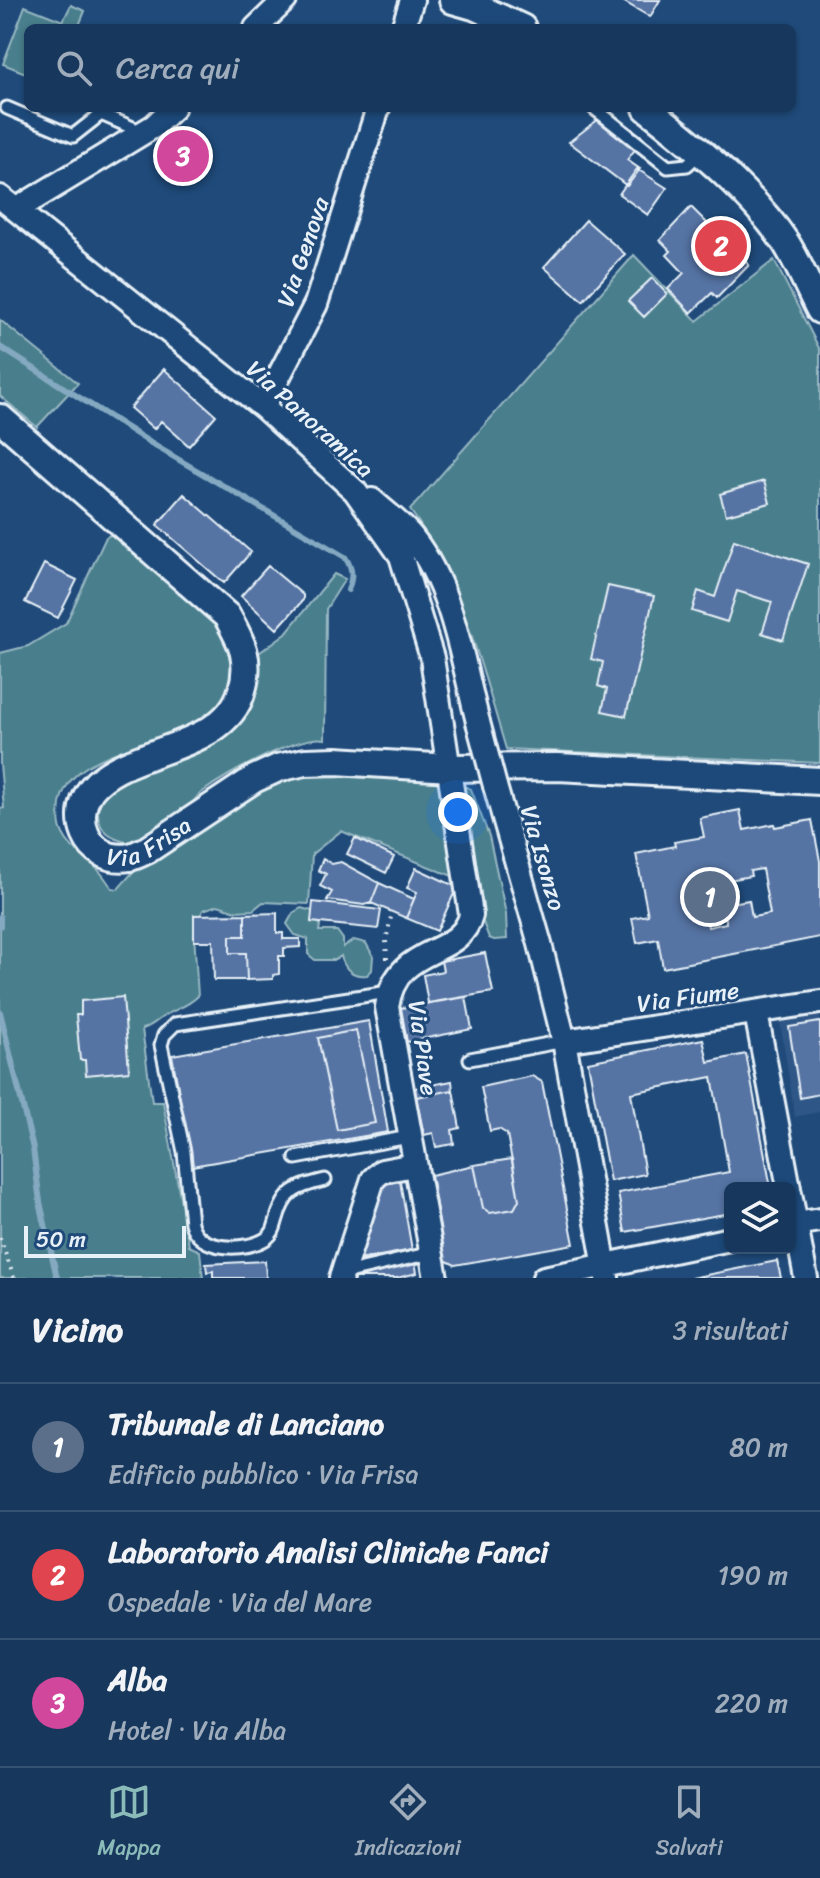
<!DOCTYPE html>
<html lang="it">
<head>
<meta charset="utf-8">
<style>
	:root { --surface:#17385c; --page:#244365; --text:#f1f3f6; --muted:#9eacbb; --line:#365272; --accent:#8bbbb9 }
	body { margin:0; font-family:Sriracha,sans-serif; background:var(--page); color:var(--text) }
	.controls { position:absolute; right:24px; bottom:24px; display:grid; overflow:hidden; border-radius:12px; box-shadow:0 2px 6px #0004 }
	.controls button { width:72px; height:72px; display:grid; place-items:center; padding:0; border:0; border-bottom:2px solid var(--line); background:var(--surface); color:var(--text); font:40px sans-serif }
	.scale { position:absolute; left:24px; bottom:20px; width:162px; box-sizing:border-box; padding-left:8px; border:4px solid #e8f1f8; border-top:0; font-size:22px; line-height:28px; white-space:nowrap; color:#e8f1f8; -webkit-text-stroke:6px #1f4a7a; paint-order:stroke }
	.you { position:absolute; left:458px; top:812px; width:28px; height:28px; margin:-20px; border:6px solid #fff; border-radius:50%; background:#1a73e8; box-shadow:0 0 0 12px #1a73e833 }
	.badge { display:grid; place-items:center; width:52px; height:52px; border-radius:50%; background:var(--accent); color:#fff; font-size:26px; font-weight:700 }
	.pin { position:absolute; translate:-50% -50%; border:4px solid #fff; box-shadow:0 2px 8px #0006 }
	.list { margin:0; padding:0; list-style:none }
	h2 { display:flex; justify-content:space-between; align-items:center; height:104px; margin:0; padding:0 32px; font-size:34px }
	h2 small { font-size:26px; font-weight:400; color:var(--muted) }
	.list li { display:grid; grid-template-columns:52px 1fr auto; gap:24px; align-items:center; box-sizing:border-box; height:128px; padding:0 32px; border-top:2px solid var(--line) }
	.list b { display:block; font-size:30px; white-space:nowrap }
	.list p { margin:0; font-size:26px; white-space:nowrap; color:var(--muted) }
	.list em { font-size:26px; font-style:normal; color:var(--muted) }
	.icon { flex:none; width:44px; height:44px; fill:none; stroke:currentColor; stroke-width:2; stroke-linecap:round; stroke-linejoin:round }
	.map { position:relative; flex:none; width:820px; height:1278px; overflow:hidden }
	.search { position:absolute; background:var(--surface); box-shadow:0 2px 6px #0004; left:24px; right:24px; top:24px; height:88px; display:flex; align-items:center; gap:20px; box-sizing:border-box; padding:0 28px; border-radius:12px; color:var(--muted); font-size:30px }
	.sheet { height:488px; background:var(--surface) }
	nav { display:flex; justify-content:space-around; align-items:center; box-sizing:border-box; height:112px; border-top:2px solid var(--line); background:var(--surface); font-size:22px; color:var(--muted) }
	nav a { display:grid; justify-items:center; gap:4px }
	nav .on { color:var(--accent) }
	.map>svg:first-child { display:block }
	.built { fill:#2f5686 }
	.green { fill:#497e8c; stroke:#98b8c2; stroke-width:2 }
	.lines { fill:none; stroke-linecap:round; stroke-linejoin:round }
	.stream { stroke:#84a9c1; stroke-width:6 }
	.building { fill:#5573a3; stroke:#e8f1f8; stroke-width:2; fill-rule:evenodd }
	.service-casing { stroke:#e8f1f8; stroke-width:17 }
	.minor-casing { stroke:#e8f1f8; stroke-width:28 }
	.tertiary-casing { stroke:#e8f1f8; stroke-width:32 }
	.path { stroke:#e8f1f8; stroke-width:4; stroke-dasharray:2 6; stroke-linecap:butt }
	.service { stroke:#1f4a7a; stroke-width:11 }
	.minor { stroke:#1f4a7a; stroke-width:22 }
	.tertiary { stroke:#1f4a7a; stroke-width:26 }
	.minor-bridge-casing { stroke:#e8f1f8; stroke-width:28; stroke-linecap:butt }
	.minor-bridge { stroke:#1f4a7a; stroke-width:22 }
	.labels { text-anchor:middle; dominant-baseline:central; stroke-width:6; stroke-linejoin:round; paint-order:stroke }
	.street-label { font-size:24px; fill:#e8f1f8; stroke:#1f4a7a }
</style>
</head>
<body>
<div class="map">
<svg width="820" height="1278" viewBox="0 0 820 1278">
	<rect width="100%" height="100%" fill="#1f4a7a"/>
	<filter id="ink" filterUnits="userSpaceOnUse"><feTurbulence type="fractalNoise" baseFrequency=".0125" numOctaves="2"/><feDisplacementMap in="SourceGraphic" scale="16" xChannelSelector="R" yChannelSelector="G"/><feConvolveMatrix kernelMatrix="1 2 1 2 8 2 1 2 1" color-interpolation-filters="sRGB"/></filter>
	<g filter="url(#ink)">
		<path class="built" d="M820,1015v97l-25,5 -15,-95z"/>
		<path class="green" d="M71,5l14,6 -7,17h-50v46l-25,-10 22,-58 38,15z
			M634,255l63,66 77,-61 46,90v413l-314,-14c-25,-82 -44,-169 -96,-239z
			M0,320l78,63 -41,44 -37,-31z
			M115,533l102,91c12,19 18,34 13,57 -15,72 -158,52 -170,123 -1,10 -2,21 3,30 7,15 23,23 34,35 6,5 10,13 15,19l6,1 15,-17c48,-30 107,-81 159,-96 37,-10 109,0 149,2l16,100 -116,-47 -29,23 -3,50 -46,-2 -10,8 -17,1 -18,-6 -15,5 -9,24 4,62c-11,11 -21,12 -34,20 -8,5 -13,11 -22,13l10,73h11l26,144 11,5 3,27h-203v-469l4,-1 -4,-44v-111l28,-7 38,-23 40,-86z
			M334,574l11,5 -19,30 -1,130c-27,-5 -101,37 -124,54 -5,4 -8,10 -13,14 -17,15 -39,23 -58,36 -18,-4 -31,-10 -32,-30 -1,-8 -1,-12 4,-17 12,-13 33,-20 48,-29 14,-8 95,-63 100,-72 8,-13 11,-28 9,-42l27,-20z
			M466,787l5,2 18,47 17,78 1,25 -13,1 -5,-2 -10,-26 -18,-122z
			M301,908l15,4 5,8 -2,11h18l6,8v8l11,-7 12,3 7,13 -1,14 -5,5c-14,2 -23,-6 -26,-19l-6,4h-20l-7,-6v-15l-13,-4 -8,-11 6,-11z"/>
		<g class="lines">
			<path class="stream" d="M0,347l157,100 188,110c8,12 8,20 3,33
				M0,917v9
				M0,1012l33,137 7,53 17,76"/>
		</g>
		<path class="building" d="M621,0h39l-10,17z
			M609,111l35,27 -17,22 13,9 -13,17 -58,-44z
			M637,169l30,19 -19,27 -29,-21z
			M691,207l58,58 -32,33 -5,-5 -21,20 -23,-24 16,-16 -17,-18 4,-4 -11,-11z
			M586,220l39,34 -42,47 -39,-34z
			M652,278l15,16 -23,23 -16,-16z
			M164,369l52,46 -27,31 -28,-25 -7,8 -24,-21z
			M764,481l6,22 -44,12 -6,-21z
			M184,494l67,58 -27,31 -67,-58z
			M734,540l74,24 -25,76 -21,-7 10,-31 -35,-11 -10,31 -35,-11 6,-20 17,6z
			M44,564l33,16 -19,38 -33,-16z
			M268,566l35,29v5l-26,29 -36,-33z
			M608,586l46,10 -28,120 -24,-5 5,-22 -9,-3 5,-24 -12,-3z
			M740,810l4,20 30,-6 1,3 37,-7 8,41v76l-157,31 -5,-29 -21,4 -5,-25 16,-3 -12,-61 39,-8 -1,-4 30,-5 -4,-19zM762,869l8,45 -18,3 -3,-17 -24,4 1,19 -18,4 -8,-47 12,-2v5l39,-7 -1,-5z
			M355,838l39,19 -8,16 -39,-19z
			M323,859l9,5 9,-2 38,21 -8,20 -7,2 -37,-5 5,-8 -12,-6 6,-12 -8,-4z
			M416,868l41,19 -20,44 -31,-13 11,-26 -10,-4z
			M379,883l35,16 -8,19 -35,-15z
			M313,902l68,8 -3,19 -67,-7z
			M277,913v20h6v6h17v8l-16,1v8h-5v18l-6,1v4l-26,1 -1,-27h-16v-17h15v-22z
			M245,914v22h-15v17h16l1,27h-33l-1,-39h-19v-26z
			M485,953l8,39 -65,11 -5,-28 20,-4 -2,-10z
			M123,997l6,74 -43,4 -1,-15h-5l-4,-45h5v-14z
			M466,997l6,32 -65,13 -6,-34z
			M369,1021l19,111 -196,34 -20,-111zM356,1030l19,93 -38,7 -19,-92z
			M820,1022v72l-20,4 -11,-71z
			M356,1030l19,93 -38,7 -19,-92z
			M703,1039l5,23 38,-8 25,134h-41v25l-105,19 -7,-39 111,-21 -17,-95 -81,16 14,81 -35,7 -22,-119z
			M532,1076l10,6 32,162 -119,21 -10,-5 -14,-85 43,-10 9,43 7,5 24,-4 5,-9 -12,-66 -8,-5 -9,2 -9,-44z
			M452,1081l1,9 -37,7 -1,-9z
			M453,1090l7,38 -8,2 2,14 -18,3 -3,-14 -9,2 -8,-38z
			M512,1159l7,41 -5,9 -24,4 -7,-5 -9,-43z
			M400,1181l12,69 -59,11 23,-75z
			M265,1261l1,17h-53v-7l-6,1 -1,-8z
			M415,1261l2,12 -20,5h-49l1,-5z
			M777,1261l4,17h-90z"/>
		<g class="lines">
			<g class="service-casing">
				<path id="service" d="M7,108l66,28 28,-22 41,18
					M594,108l74,59 19,-2 13,-12
					M470,1059l94,-18
					M296,1158l113,-21
					M325,1180c-29,7 -41,11 -49,42 -2,7 -3,11 -9,16 -21,14 -69,14 -76,-15l-7,-71 -23,-107 3,-10 11,-11 214,-32
					M353,1271l78,-18"/>
			</g>
			<g class="minor-casing">
				<path id="minor" d="M256,28l29,-28
					M403,28l9,-28
					M0,197l263,210 92,84 46,65 31,102 39,257c-11,45 -75,27 -84,92l49,271
					M17,209l137,-83 19,-18
					M263,407l53,-103 62,-196
					M372,500c13,12 30,24 41,38 40,51 49,122 65,184
					M495,786l45,158 24,97 43,237
					M756,1013l33,175
					M564,1041l256,-39
					M790,1193l16,85
					M790,1225l30,-5
					M341,1278l32,-99 9,-8 32,-6
					M544,1278l186,-39"/>
			</g>
			<g class="tertiary-casing">
				<g id="tertiary">
					<path d="M453,0l21,6 48,22"/>
					<path d="M647,108c50,40 103,82 139,135 13,21 23,46 34,67"/>
					<path id="s1" d="M0,418l227,198c15,26 24,44 15,74 -16,59 -104,56 -145,93 -31,29 -11,82 33,74 5,-1 12,-5 17,-7l107,-71 24,-11 27,-6 31,-1 115,7 107,-1 262,14"/>
				</g>
			</g>
			<path class="path" d="M387,959l-1,-18 6,-29
				M0,1238l14,40"/>
			<use href="#service" class="service"/>
			<use href="#minor" class="minor"/>
			<use href="#tertiary" class="tertiary"/>
			<g class="minor-bridge-casing">
				<path id="minor-bridge" d="M478,722l17,64"/>
			</g>
			<use href="#minor-bridge" class="minor-bridge"/>
		</g>
	</g>
	<g class="labels">
		<g class="street-label">
			<text transform="translate(303 252) rotate(-71)">Via Genova</text>
			<text transform="translate(310 419) rotate(42)">Via Panoramica</text>
			<text stroke="none"><textPath href="#s1" startOffset="690">Via Frisa</textPath></text>
			<text transform="translate(543 858) rotate(74)">Via Isonzo</text>
			<text transform="translate(688 997) rotate(-8)">Via Fiume</text>
			<text transform="translate(423 1048) rotate(82)">Via Piave</text>
		</g>
	</g>
</svg>
<div class="controls">
<button><svg class="icon" aria-label="layers" viewBox="0 0 24 24"><path d="M12 4l9 5-9 5-9-5zM3 14l9 5 9-5"/></svg></button>
</div>
<div class="scale">50 m</div>
<div class="you"></div>
<div class="pin badge" style="left:710px;top:897px;background:#5c6f8a">1</div>
<div class="pin badge" style="left:721px;top:246px;background:#e0444e">2</div>
<div class="pin badge" style="left:183px;top:156px;background:#d1479c">3</div>
<div class="search"><svg class="icon" aria-label="search" viewBox="0 0 24 24"><circle cx="10" cy="10" r="6"/><path d="M15 15l6 6"/></svg>Cerca qui</div>
</div>
<section class="sheet">
<h2>Vicino<small>3 risultati</small></h2>
<ul class="list">
<li><span class="badge" style="background:#5c6f8a">1</span><div><b>Tribunale di Lanciano</b><p>Edificio pubblico · Via Frisa</p></div><em>80 m</em></li>
<li><span class="badge" style="background:#e0444e">2</span><div><b>Laboratorio Analisi Cliniche Fanci</b><p>Ospedale · Via del Mare</p></div><em>190 m</em></li>
<li><span class="badge" style="background:#d1479c">3</span><div><b>Alba</b><p>Hotel · Via Alba</p></div><em>220 m</em></li>
</ul>
</section>
<nav>
<a class="on"><svg class="icon" aria-label="map" viewBox="0 0 24 24"><path d="M3 6l6-2 6 2 6-2v14l-6 2-6-2-6 2zM9 4v14M15 6v14"/></svg>Mappa</a>
<a><svg class="icon" aria-label="directions" viewBox="0 0 24 24"><path d="M12 3l9 9-9 9-9-9zM9 14v-3h6M13 9l2 2-2 2"/></svg>Indicazioni</a>
<a><svg class="icon" aria-label="saved" viewBox="0 0 24 24"><path d="M7 4h10v16l-5-4-5 4z"/></svg>Salvati</a>
</nav>
</body>
</html>
